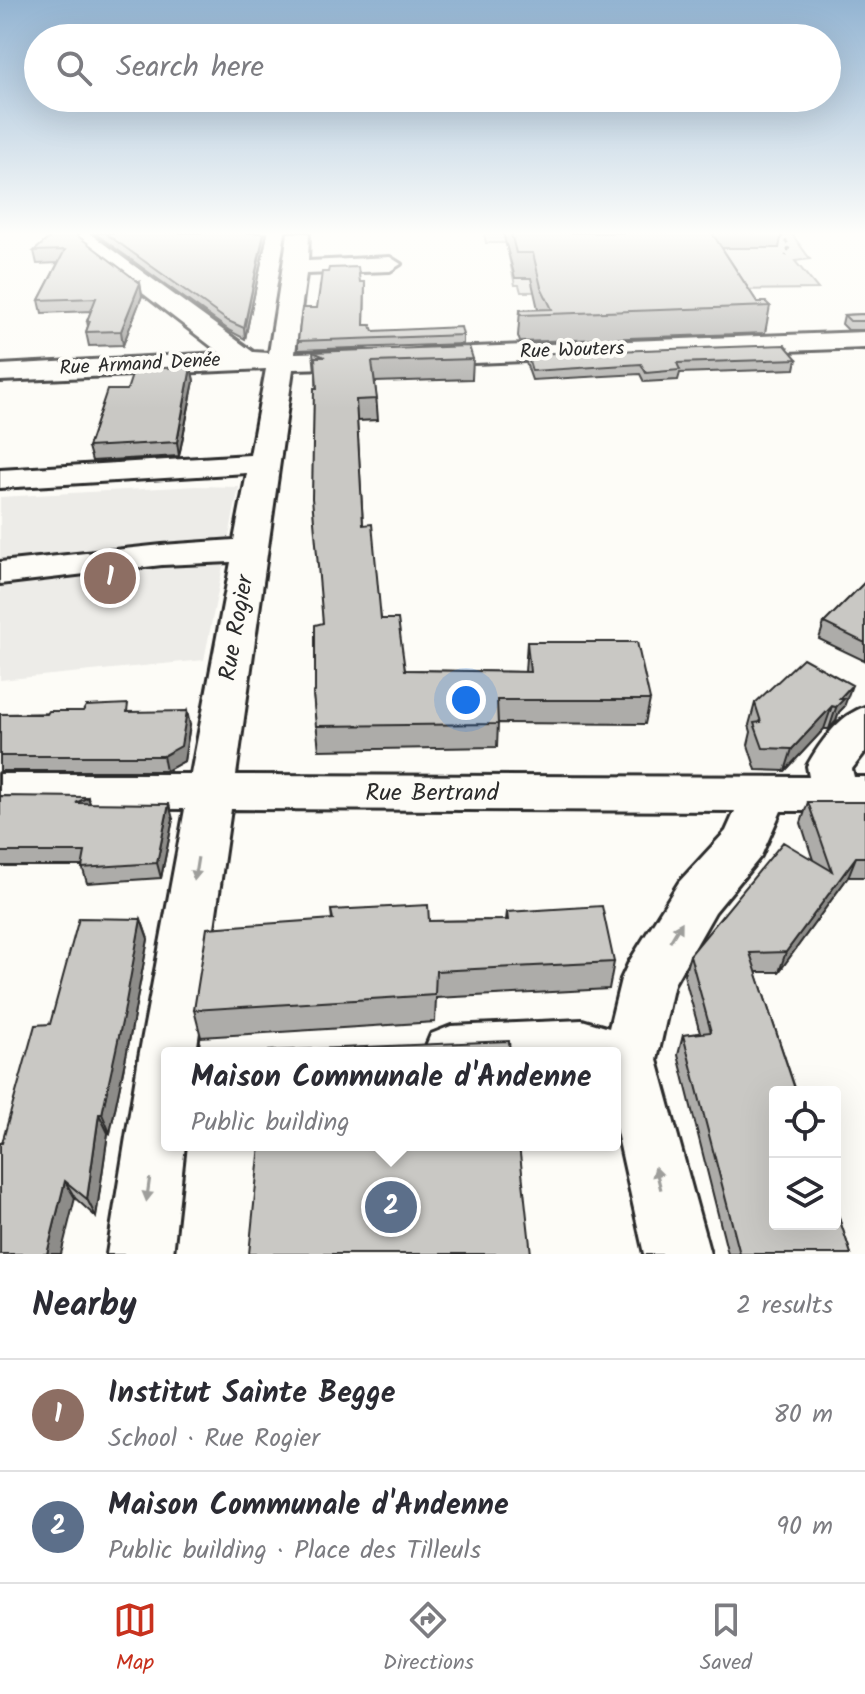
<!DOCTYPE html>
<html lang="en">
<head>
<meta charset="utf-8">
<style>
	:root { --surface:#fff; --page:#f7f7f7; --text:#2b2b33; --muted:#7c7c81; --line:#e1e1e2; --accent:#c8321e }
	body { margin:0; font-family:Kalam,sans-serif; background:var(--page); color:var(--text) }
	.controls { position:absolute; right:24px; bottom:24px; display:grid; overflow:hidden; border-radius:8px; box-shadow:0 8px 32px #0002 }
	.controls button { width:72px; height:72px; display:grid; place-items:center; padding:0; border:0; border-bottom:2px solid var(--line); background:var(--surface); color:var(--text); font:40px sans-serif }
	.you { position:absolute; left:466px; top:700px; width:28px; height:28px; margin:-20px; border:6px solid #fff; border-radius:50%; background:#1a73e8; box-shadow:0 0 0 12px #1a73e833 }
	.badge { display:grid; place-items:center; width:52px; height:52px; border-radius:50%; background:var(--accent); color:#fff; font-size:26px; font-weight:700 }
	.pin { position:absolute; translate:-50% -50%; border:4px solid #fff; box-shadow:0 2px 8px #0006 }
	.popup { position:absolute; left:161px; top:1047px; width:460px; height:104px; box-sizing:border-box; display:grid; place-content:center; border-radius:8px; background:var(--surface); filter:drop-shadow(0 2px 6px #0005); font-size:26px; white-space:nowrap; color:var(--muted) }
	.popup b { font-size:30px; color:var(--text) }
	.popup::after { content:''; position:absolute; left:50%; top:100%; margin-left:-16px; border:16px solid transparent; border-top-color:var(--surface) }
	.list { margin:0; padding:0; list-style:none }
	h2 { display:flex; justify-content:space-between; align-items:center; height:104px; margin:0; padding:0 32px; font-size:34px }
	h2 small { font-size:26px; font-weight:400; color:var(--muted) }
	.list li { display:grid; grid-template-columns:52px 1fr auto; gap:24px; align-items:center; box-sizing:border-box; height:112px; padding:0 32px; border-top:2px solid var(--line) }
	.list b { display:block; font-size:30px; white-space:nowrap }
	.list p { margin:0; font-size:26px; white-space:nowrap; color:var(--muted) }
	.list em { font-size:26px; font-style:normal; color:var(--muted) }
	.icon { flex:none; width:44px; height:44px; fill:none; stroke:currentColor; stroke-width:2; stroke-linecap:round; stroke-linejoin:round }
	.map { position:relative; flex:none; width:865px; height:1254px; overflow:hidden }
	.search { position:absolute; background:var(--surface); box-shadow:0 8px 32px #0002; left:24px; right:24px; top:24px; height:88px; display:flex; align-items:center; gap:20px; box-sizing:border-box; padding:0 28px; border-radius:44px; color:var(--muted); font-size:30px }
	.sheet { height:328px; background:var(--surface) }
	nav { display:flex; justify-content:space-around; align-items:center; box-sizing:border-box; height:112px; border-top:2px solid var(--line); background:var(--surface); font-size:22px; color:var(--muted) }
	nav a { display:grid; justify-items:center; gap:4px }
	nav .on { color:var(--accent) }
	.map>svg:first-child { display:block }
	.built { fill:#edece8 }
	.green { fill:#dfdeda; stroke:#858482; stroke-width:2 }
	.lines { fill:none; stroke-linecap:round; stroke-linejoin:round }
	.minor-casing { stroke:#2b2b2b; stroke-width:6 }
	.path { stroke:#2b2b2b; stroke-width:3; stroke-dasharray:4 4; stroke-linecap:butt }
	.minor { fill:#fdfcf7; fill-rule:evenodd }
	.wall { fill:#adaca9; stroke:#2b2b2b; stroke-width:2 }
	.shaded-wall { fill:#8d8c89; stroke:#2b2b2b; stroke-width:2 }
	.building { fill:#c9c8c4; stroke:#2b2b2b; stroke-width:2 }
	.oneway { fill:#9e9e9b }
	.labels { text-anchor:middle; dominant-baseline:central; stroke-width:8; stroke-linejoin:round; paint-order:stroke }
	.far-street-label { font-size:20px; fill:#2b2b2b; stroke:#fdfcf7 }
	.street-label { font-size:24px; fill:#2b2b2b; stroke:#fdfcf7 }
</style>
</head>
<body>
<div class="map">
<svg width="865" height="1254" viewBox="0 0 865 1254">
	<rect width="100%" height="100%" fill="#fdfcf7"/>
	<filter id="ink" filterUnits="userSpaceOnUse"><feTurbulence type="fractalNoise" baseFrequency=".0125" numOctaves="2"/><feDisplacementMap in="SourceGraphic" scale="16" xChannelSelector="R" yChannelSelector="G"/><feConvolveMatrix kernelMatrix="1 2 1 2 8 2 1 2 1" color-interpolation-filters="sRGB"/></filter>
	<g filter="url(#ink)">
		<path class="built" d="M196,486l43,1 -35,173 -204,20v-183z"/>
		<path class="green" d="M484,233h307l19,26 -15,2 23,28 -297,3 -2,-7h-4l-9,-42h-20z"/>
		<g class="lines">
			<g class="minor-casing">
				<path id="minor" d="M65,233h24l164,119 16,1 19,-120h21l-1,28 82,-4 11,7 -11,7 -84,3 -11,79 70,-2 9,2 4,6 -4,6 -9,2 -72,2 -57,406 573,2 -2,-11c12,-22 33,-52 58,-59v45l-13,17 2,8h11v34h-84l-20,45 -46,56 -41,72 -17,76 53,194h-66l-29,-131v-70h-192l8,-19 20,-8 131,-6 27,8 12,-49 8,-17 50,-80 47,-51 9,-20 -504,-2 -35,244h-29v92h18l-12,109h-66l32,-197 46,-248 -185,-1v-34h191l40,-212 -69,3 -162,19v-22l162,-17 72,-5 13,-67 -247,15v-18l250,-15 16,-86 -266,12v-16l220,-12z
					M865,332v16l-443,17 -9,-2 -4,-6 4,-6 9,-2z"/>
			</g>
			<path class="path" d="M782,233l7,14 -3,9"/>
			<use href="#minor" class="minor"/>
		</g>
		<path class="wall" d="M55,233l85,50 2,13 -19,49 -34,1 -3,-14 2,-6 -1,-5 4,-10 -49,2 -3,-13 19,-37 -21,1 -3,-13z
			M94,233h173l-22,106 -15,-8z
			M503,233h279l-3,15h-57l35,54 13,4 -5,27 -245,9 -2,-6 2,-26 18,-1 -7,-31h-16z
			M360,282h5l-1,43 9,6 90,4v9l-165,6v-9l19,-33z
			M865,314v16h-17l-6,-6 2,-9z
			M313,352l160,7 -1,20 -97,3 3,38 -21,1 6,104 18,94 24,51 120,2 2,-30 123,58 -5,24 -147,-1 -1,24 -178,3 -6,-57 2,-1 8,-68 -7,-252 -1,-1z
			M527,354l270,5 -2,10 -115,4 -2,7 -34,2 -4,-8 -108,6 -6,-17z
			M191,367l3,14 -15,75 -87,5 -4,-14 39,-57z
			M865,582v79l-46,-22 5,-16z
			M755,703l89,4 -5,5 -3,9 -7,8h-5l-39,42 -29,-1 -8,-25 3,-13 -2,-7z
			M130,712l60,13 -6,36 -18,10h-166v-57z
			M0,796l90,8 83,15 -12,59 -74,5 -5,-17h-82z
			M808,802h57v75h-17l-69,95h-23l95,282h-123l-50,-199 5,-20 17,-2 -16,-58 6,-20 123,-95 -12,-37z
			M331,910l98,11 77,-1 1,-8 107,50 -5,27 -173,9 -1,24 -234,15 -7,-27 138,-91z
			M141,919l7,20 -17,93 -21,101h-2l-12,84 -21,-19 -73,-55z"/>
		<path class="shaded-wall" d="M264,233h3l-22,106 -1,-11z
			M140,283l2,13 -19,49 -2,-14z
			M191,367l3,14 -15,75 -2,-14z
			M852,685l-8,22 -5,5 -3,9 -7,8 10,-30z
			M832,706l-8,23 -39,42 7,-22z
			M187,711l3,14 -6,36 -18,10 -3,-15z
			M88,797l5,15 -17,-9z
			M169,804l4,15 -12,59 -4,-15z
			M856,857l-8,20 -69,95 7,-20z
			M141,919l7,20 -17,93 -21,101 -8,-19z
			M99,1114l9,19 -12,84 -9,-18z
			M65,1181l10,17 -14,56h-14z"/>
		<path class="building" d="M55,233h19l66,50 -19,48 -35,1 4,-11h-3l9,-23 -57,2 26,-50 -31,1z
			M105,233h159l-20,95 -16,-7z
			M511,233h201l45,69h9l4,4 -249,9 -1,-5 32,-1 -11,-22 -8,-34h-17z
			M358,267l2,15h5l-1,43h7l2,6 88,-4 2,8 -165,6 4,-33h15l5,-36h6l1,-4z
			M865,314v7h-15l-6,-6z
			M785,345l12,14 -120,4 3,7 -34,3 -5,-9 -109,7 -5,-17z
			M469,346l4,13 -101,3 5,37 -21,1 7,125 9,-1 9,95h17l7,51 125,2 -3,-30h110l13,58h-153l1,24 -182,2 -3,-33 2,-1v-67l8,-2 -11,-125 2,-110h3l-2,-31h10l-12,-5z
			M191,367l-14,75 -89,5 19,-57h20l7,-21z
			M865,582v61l-41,-20z
			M803,658l49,27 -13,14h5l-8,8 -4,-1 -40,43 -29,-1 -9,-25 7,-1 -6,-19z
			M128,704l-1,8 60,-1 -6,35 -18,10h-163v-42h47l2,-3h34l3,-5z
			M0,796l88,1 -12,6 93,1 -12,59 -75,5 3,-16h-85z
			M808,802h57v55h-9l-70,95 -36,1 46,139h-21v132h60v-18l16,48h-111l-57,-219 28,-3 -21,-77 93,-113 49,29z
			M428,905l1,16 79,-1 -1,-8 95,-6 12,56 -178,9 -1,24 -241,15 13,-82 126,-9 -2,-9z
			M79,918l62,1 -17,94 -22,101h-3l-12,85 -22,-18 -18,73h-47v-111h2l33,-118 15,-1z
			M509,1041l1,12h-241v-2z
			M260,1145h259l12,109h-282z"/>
		<defs><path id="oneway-solid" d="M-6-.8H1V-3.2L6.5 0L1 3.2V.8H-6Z" transform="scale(2)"/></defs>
		<g class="oneway">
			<use href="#oneway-solid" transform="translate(196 869) rotate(99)"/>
			<use href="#oneway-solid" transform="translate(676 932) rotate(-59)"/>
			<use href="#oneway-solid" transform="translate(658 1178) rotate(-104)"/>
			<use href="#oneway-solid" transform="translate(148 1190) rotate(98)"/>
		</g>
	</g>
	<linearGradient id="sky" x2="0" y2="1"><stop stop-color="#93b4d2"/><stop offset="0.57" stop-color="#fefefb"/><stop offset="1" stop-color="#fefefb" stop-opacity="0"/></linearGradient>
	<rect width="865" height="409" fill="url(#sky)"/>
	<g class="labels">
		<g class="far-street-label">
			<text transform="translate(572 351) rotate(-2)">Rue Wouters</text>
			<text transform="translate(140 365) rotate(-3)">Rue Armand Denée</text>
		</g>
		<g class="street-label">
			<text transform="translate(237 628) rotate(-80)">Rue Rogier</text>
			<text x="432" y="793">Rue Bertrand</text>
		</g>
	</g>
</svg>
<div class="controls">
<button><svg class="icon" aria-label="locate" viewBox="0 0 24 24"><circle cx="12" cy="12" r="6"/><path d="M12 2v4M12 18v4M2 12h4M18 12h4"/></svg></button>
<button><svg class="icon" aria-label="layers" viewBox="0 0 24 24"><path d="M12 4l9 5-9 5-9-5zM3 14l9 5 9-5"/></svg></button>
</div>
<div class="you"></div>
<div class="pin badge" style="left:110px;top:578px;background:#8d6e63">1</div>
<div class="pin badge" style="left:391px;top:1207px;background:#5c6f8a">2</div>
<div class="popup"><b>Maison Communale d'Andenne</b>Public building</div>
<div class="search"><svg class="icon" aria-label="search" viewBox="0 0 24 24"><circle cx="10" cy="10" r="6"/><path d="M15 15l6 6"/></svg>Search here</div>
</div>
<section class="sheet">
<h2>Nearby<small>2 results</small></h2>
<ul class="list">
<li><span class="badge" style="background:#8d6e63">1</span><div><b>Institut Sainte Begge</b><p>School · Rue Rogier</p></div><em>80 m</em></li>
<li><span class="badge" style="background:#5c6f8a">2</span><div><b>Maison Communale d'Andenne</b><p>Public building · Place des Tilleuls</p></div><em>90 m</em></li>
</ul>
</section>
<nav>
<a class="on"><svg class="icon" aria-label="map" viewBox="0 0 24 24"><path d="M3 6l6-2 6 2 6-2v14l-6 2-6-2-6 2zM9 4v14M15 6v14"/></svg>Map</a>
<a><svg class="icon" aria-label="directions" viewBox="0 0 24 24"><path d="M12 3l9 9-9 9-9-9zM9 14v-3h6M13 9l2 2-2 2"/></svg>Directions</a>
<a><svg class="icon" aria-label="saved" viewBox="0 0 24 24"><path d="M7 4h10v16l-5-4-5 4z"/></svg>Saved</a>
</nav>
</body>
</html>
